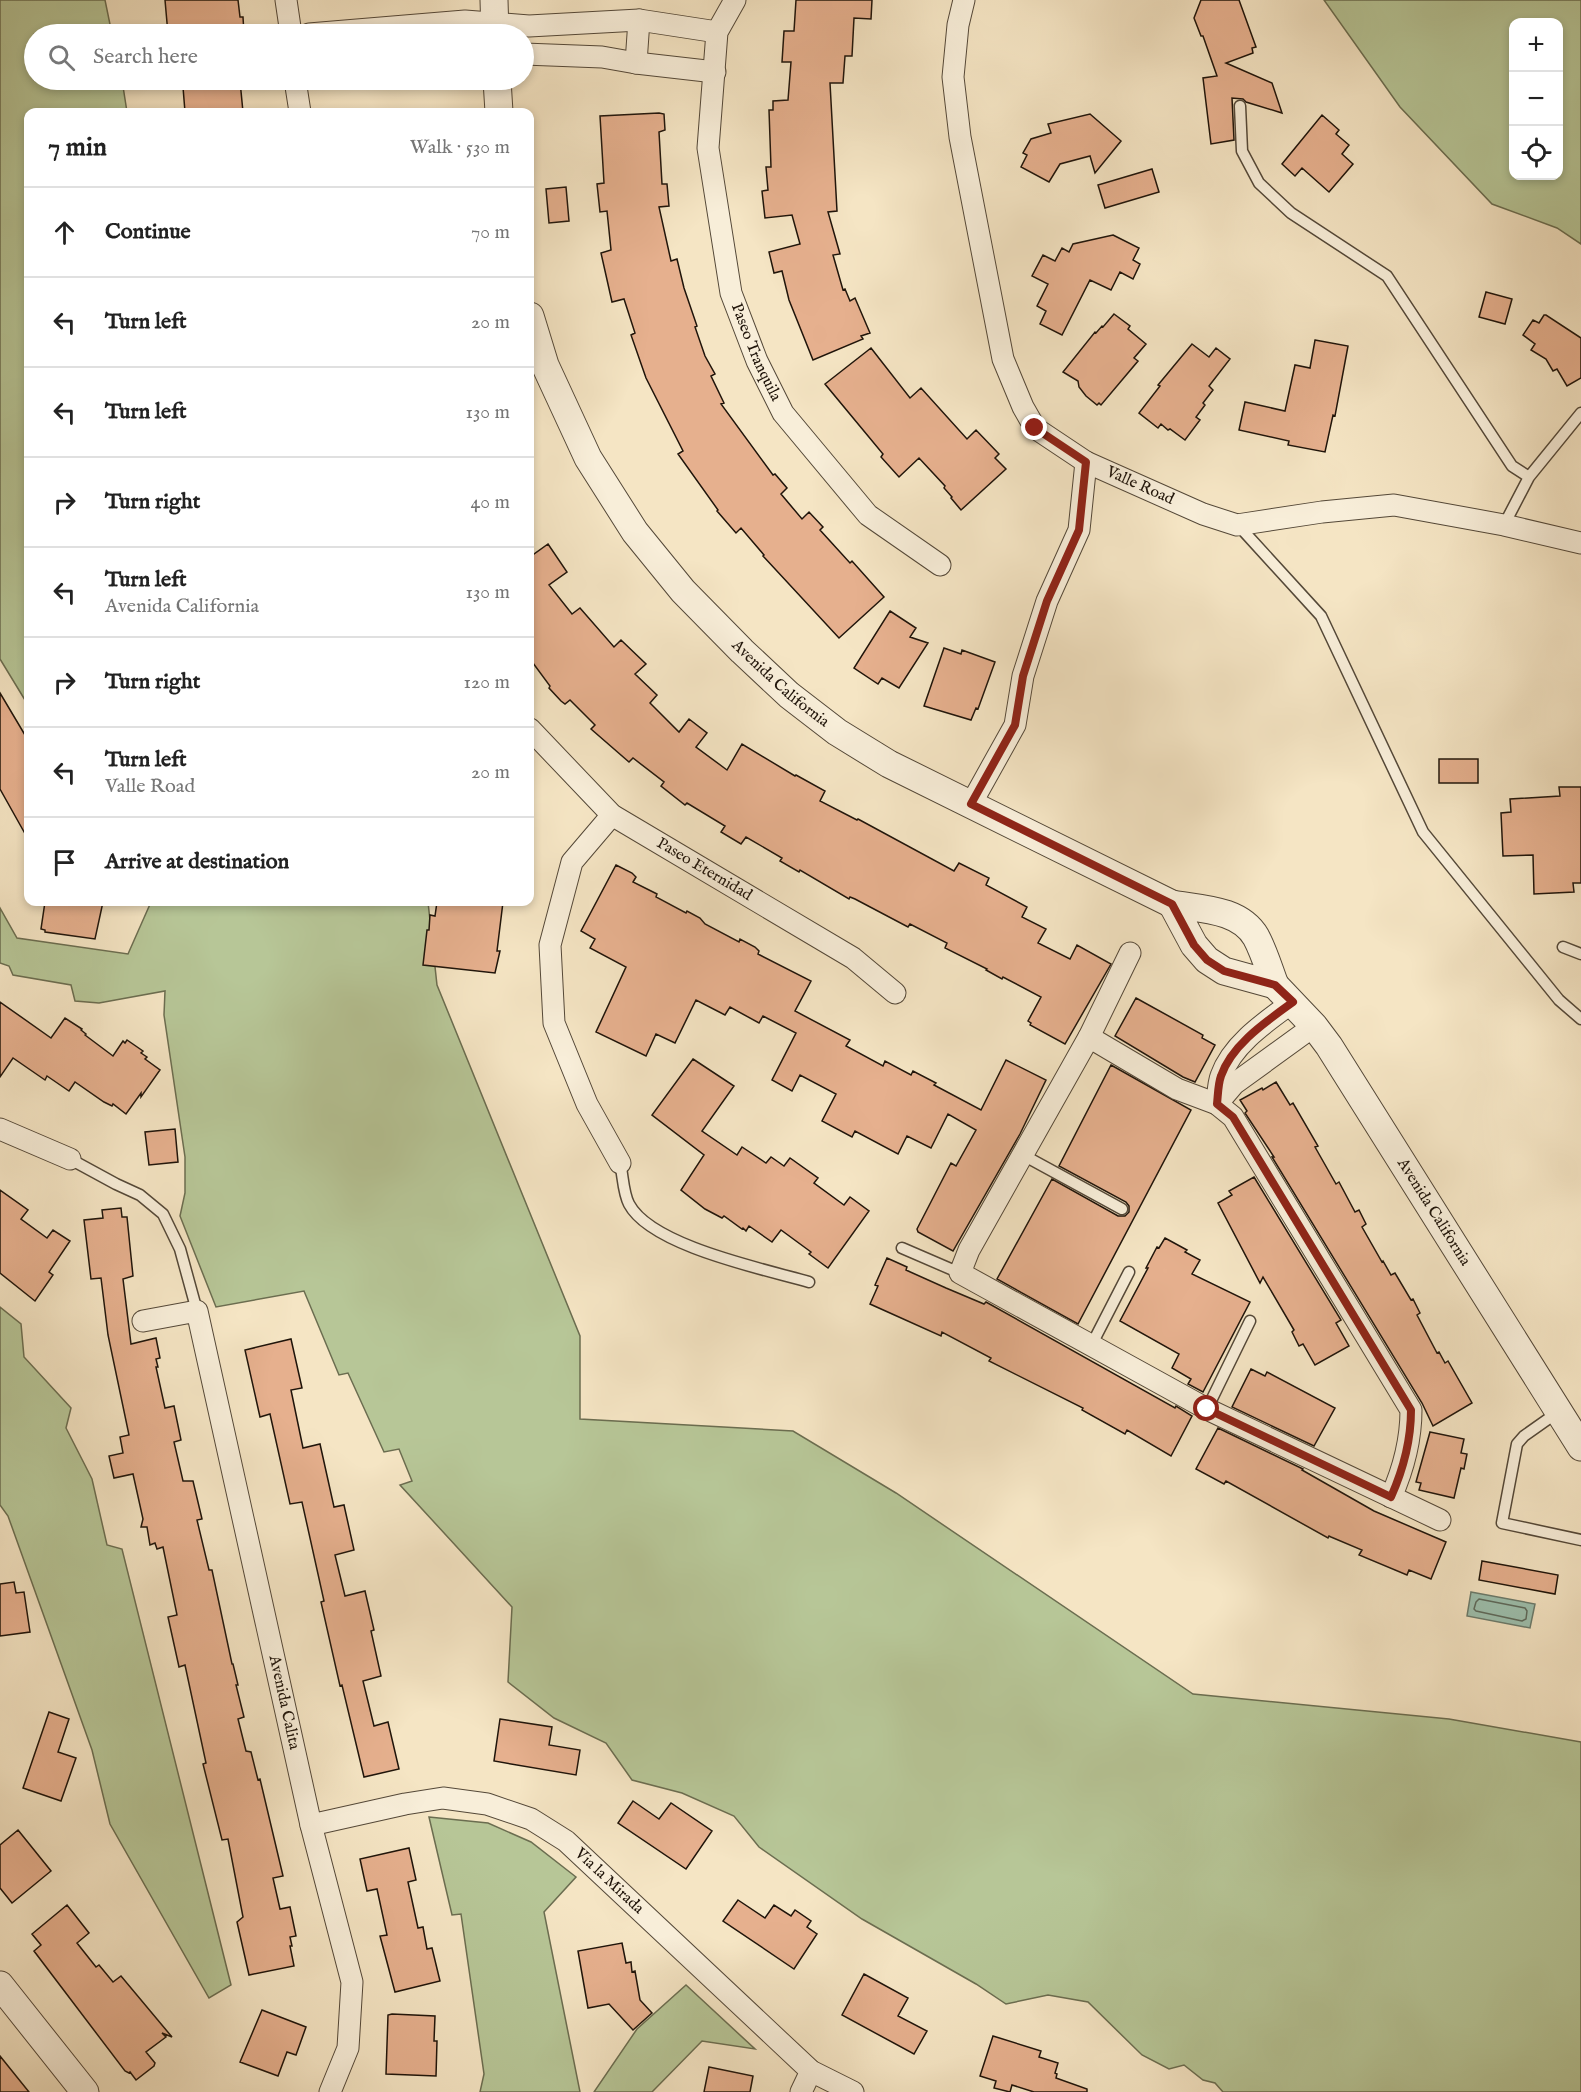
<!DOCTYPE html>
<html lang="en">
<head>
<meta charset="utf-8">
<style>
	:root { --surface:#fff; --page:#f2f2f2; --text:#222; --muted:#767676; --line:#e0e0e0 }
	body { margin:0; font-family:"IM FELL English",serif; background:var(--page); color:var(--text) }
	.controls { position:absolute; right:18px; top:18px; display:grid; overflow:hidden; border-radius:12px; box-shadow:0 3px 9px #0003 }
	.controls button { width:54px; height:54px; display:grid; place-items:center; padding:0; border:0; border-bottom:2px solid var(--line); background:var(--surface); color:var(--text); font:30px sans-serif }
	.stop { position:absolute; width:18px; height:18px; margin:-14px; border:4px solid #8f2418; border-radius:50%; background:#fff }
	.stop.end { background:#8f2418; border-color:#fff; box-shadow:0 2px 6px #0008 }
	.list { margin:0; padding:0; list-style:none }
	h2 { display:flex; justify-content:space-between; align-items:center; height:78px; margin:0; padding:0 24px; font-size:26px }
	h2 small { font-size:20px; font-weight:400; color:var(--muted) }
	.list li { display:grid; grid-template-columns:39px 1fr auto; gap:18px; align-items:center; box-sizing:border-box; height:90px; padding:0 24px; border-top:2px solid var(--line) }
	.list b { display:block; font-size:22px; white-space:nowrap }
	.list p { margin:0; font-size:20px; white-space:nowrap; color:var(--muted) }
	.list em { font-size:20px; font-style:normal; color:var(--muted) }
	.icon { flex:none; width:33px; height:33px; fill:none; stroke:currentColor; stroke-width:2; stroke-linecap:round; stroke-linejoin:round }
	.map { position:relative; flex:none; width:1581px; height:2092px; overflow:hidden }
	.search { position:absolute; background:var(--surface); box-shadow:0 3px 9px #0003; left:24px; top:24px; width:510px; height:66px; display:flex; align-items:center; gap:15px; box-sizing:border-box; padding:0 21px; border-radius:33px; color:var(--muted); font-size:22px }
	.panel { position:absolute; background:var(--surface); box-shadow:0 3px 9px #0003; left:24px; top:108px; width:510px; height:798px; border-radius:12px }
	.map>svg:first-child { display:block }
	.green { fill:#b7c697; stroke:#6b6d50; stroke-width:1.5; fill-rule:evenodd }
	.water { fill:#9dc0ae; stroke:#6b7b6c; stroke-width:1.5 }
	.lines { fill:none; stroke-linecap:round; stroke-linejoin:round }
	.shore { stroke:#5e6a5c; stroke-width:1.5 }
	.building { fill:#e6b08e; stroke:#1f140a; stroke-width:1.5 }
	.service-casing { stroke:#544838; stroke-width:13 }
	.minor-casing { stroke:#544838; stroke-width:23 }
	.tertiary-casing { stroke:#544838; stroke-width:29 }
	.service { stroke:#f8eed9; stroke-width:10 }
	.minor { stroke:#f8eed9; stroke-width:21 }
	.tertiary { stroke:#f8eed9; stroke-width:27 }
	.route { stroke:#8f2418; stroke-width:8 }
	.labels { text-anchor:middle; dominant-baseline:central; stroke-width:4.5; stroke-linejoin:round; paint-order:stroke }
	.street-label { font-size:16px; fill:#1f140a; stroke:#f8eed9 }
</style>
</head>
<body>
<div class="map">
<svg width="1581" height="2092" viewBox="0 0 1581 2092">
	<rect width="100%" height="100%" fill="#f5e5c4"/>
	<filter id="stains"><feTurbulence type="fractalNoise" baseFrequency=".00333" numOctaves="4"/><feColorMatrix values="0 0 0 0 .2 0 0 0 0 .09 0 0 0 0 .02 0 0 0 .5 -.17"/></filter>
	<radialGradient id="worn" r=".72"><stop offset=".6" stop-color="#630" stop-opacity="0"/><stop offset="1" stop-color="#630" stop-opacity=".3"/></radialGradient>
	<path class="green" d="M0,0h105l7,34h-78v46h88l5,32h-99v593l-28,-46z
		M1324,0h257v244l-24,-16 -65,-24 -92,-97zM1558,22v154h-44v-154z
		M151,902h277l9,83 143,351v83l213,12 103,62 297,201 256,25 132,23v350h-358l-8,-9 -12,-3 -19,-15 -15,4 -27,-14 -54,-53 -40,-7 -42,9 -30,-20 -114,-65 -103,-72 -25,-31 -52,-23 -50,-13 -26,-37 -52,-25 -46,-36 4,-75 -112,-122 12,-4 -13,-32 -15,3 -36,-79 -9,2 -35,-84 -88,16 -36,-91 5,-23v-36l-21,-142 1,-24 -66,12 -24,-2 -4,-16 -58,-10 -4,-9 -9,-3v-55l17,30 111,16z
		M0,1307l21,17 3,33 47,51 -5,20 26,51 15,66 15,4 109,436 -22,13 -99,-174 -18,-74 -84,-234 -8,-11z
		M429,1817l59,6 43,19 45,35 -32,35 36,180h-100l4,-18 -23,-160 -9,1z
		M686,1985l69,64 -53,-8 -50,51h-58l43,-63z"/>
	<path class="water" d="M1471,1592l64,12 -5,24 -63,-12z"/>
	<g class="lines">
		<path class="shore" d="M1479,1599l46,9 2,3 -1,8 -4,2 -46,-10 -2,-2 2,-7z"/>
	</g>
	<path class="building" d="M165,0h73l2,17h3l1,17h-76z
		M796,0h76l-1,19 -17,-1 -2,38h-7l-2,27h-13l7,128 -9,1 12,42 -7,1 10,35 2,-1 5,12 5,-3 15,35 -9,3 2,3 -50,21 -24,-60 -7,-29 -8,2 -5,-21 31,-8 -8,-29 -27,3 -3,-27 6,-1 -2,-23h5l-2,-57h4v-9l15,-1 3,-38h-9l2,-31h10z
		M1201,0h38l17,47 -4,1 1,5 -27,10 46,20 10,30 -36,-11 -3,-3 -11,-1 2,42 -23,4 -8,-66 14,-2 -14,-40h-2l-7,-18z
		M240,81l3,31h-58l-2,-25z
		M659,113l5,1 1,16 -6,2 3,52h5l2,22 -10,1 12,54 6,-2 7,29 13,38 -2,1 10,29 10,18 -4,2 13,27 -3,1 52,71 2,-1 12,14 -6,6 21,25 7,-7 14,15 -3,3 30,33 2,-2 32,36 -45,41 -76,-82 1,-1 -23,-27 -5,5 -19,-22 1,-1 -40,-56 5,-3 -37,-73 -15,-43 4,-2 -11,-34 -12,3 -11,-49 10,-3 -4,-39 -7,1 -3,-28 7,-1 -4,-67z
		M1090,114l31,27 -26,32 -5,-17 -30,8 -11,18 -28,-15 6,-12 -4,-2 8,-14 20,-6 -3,-9z
		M1322,115l17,15 -3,4 13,11 -7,9 11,10 -24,28 -27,-24 -7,8 -13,-12z
		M1152,169l7,23 -54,16 -7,-23z
		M566,187l3,34 -20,2 -3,-34z
		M1113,235l26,13 -6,12 7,4 -7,15 -13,-7 -9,18 -21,-10 -28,55 -22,-11 6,-13 -9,-5 11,-22 -16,-8 11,-21 12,6 7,-13 7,4 4,-8z
		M1486,292l26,7 -7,25 -26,-7z
		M1114,314l16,12 -2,3 18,15 -12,14 4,3 -37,44 -2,-2 -2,2 -11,-9 -7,-9 -1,-6 -15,-9 32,-40 1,1 6,-7 1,1z
		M1544,315h2l35,23v40l-14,8 -10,-17 -4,2 -7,-12 -15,-9 4,-6 -12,-9 10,-15 6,3z
		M1315,340l33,6 -13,70 -2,-1 -8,37 -37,-7 1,-4 -50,-11 6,-28 40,9 10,-46 15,3z
		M1192,344l17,13 7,-9 14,11 -21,27 4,4 -10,13 2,2 -9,12 4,3 -15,20 -15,-11 -2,1 -7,-6 -3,4 -19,-15 21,-27 -2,-1z
		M871,348l39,50 11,-10 46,51 9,-9 23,24 -4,4 11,11 -45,41 -10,-12 1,-1 -8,-9 1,-2 -26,-28 -20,19 -18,-20 2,-3 -58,-70z
		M548,544l19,28 -18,13 23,29 8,-6 34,39 7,-7 25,24 -11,10 22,21 -7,8 29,29 10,-13 18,14 -11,14 31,23 15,-26 53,32 1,-1 29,16 -5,10 37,19 1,-1 96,52 5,-8 30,15 -3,7 41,22 -5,10 24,12 -8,14 32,16 7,-14 34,19 -46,80 -35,-19 1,-2 -3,-2 13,-24 -38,-20 -1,2 -16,-9 1,-1 -42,-21 2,-5 -37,-19 -2,3 -53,-28 -5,-2 -1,2 -49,-29 -1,2 -19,-11 2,-3 -36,-21 -5,7 -20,-12 4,-6 -38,-23 -2,2 -24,-19 3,-4 -31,-24 -4,4 -38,-33 4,-4 -25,-25 -5,4 -4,-3 -12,-13 1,-2 -20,-27v-102z
		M890,611l26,17 -6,9 18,6 -29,45 -17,-10 -4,6 -24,-16z
		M944,648l17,6 1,-4 33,12 -17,47 -2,-1 -5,12 -47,-14z
		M0,693l28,47v99l-28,-50z
		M1439,759h39v24h-39z
		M1559,787h22v96h-8l1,9 -40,2 -1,-39 -30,1 -2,-43 10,-1 -1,-13 50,-3z
		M616,865l16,8 4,4 -3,5 24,12 -1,3 30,16 1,-2 13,7 5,6 34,18 1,-3 15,8 4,4 -1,3 53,27 -16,30 55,29 -4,6 37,20 2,-5 26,14 2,-4 23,12 -2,2 47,25 25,-50 40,20 -26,54 -67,117 -35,-19 -1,-3 34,-66 5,3 20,-36 -28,-16 -17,34 -24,-12 -9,18 -43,-23 -3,6 -30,-16 14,-27 -36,-19 -8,16 -20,-11 24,-47 -33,-17 -4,7 -29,-16 -5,8 -29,-15 -21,43 -19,-9 -10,22 -50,-24 30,-65 -36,-19 5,-9 -14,-8z
		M45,902h58l-8,37 -50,-7v-2l-4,-1z
		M437,902h66l-6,49h3l-5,22 -72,-8 4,-35h2l1,-15 5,1z
		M1136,998l67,37 -1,3 13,7 -20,37 -12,-5 -68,-41z
		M0,1002l51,36 14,-20 17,11 -1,1 5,4 -1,1 28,21 10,-15 2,2 2,-3 16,11 -2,2 6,4 -2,2 15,11 -19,27v-4l-15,21 -13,-10 -1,2 -8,-4 -29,-20 -6,9 -22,-15 -2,4 -32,-22 -13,19z
		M693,1059l41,27 -32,45 35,24 5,-8 24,16 5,-6 13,9 6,-8 28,20 -4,5 30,22 6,-8 19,14 -41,57 -19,-14 2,-2 -30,-22 -9,12 -23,-16 -3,5 -3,-3 -1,1 -18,-13 -2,2 -17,-9 -24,-19 23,-35 -52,-40z
		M1111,1065l80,45 -113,214 -81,-45 55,-100 66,37h7l4,-4v-6l-3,-4 -67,-36z
		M1276,1082l14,23 3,-2 25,43 -3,1 21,37 3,-2 16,30 4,-2 7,14 -4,3 20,35 1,-1 8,14 4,-2 16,27 2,-1 7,14 -3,2 20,38 2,-1 6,11 3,-2 24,42 -39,23 -11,-23 -150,-246h2l-29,-44 2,-2 -7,-11 22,-12 1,2z
		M175,1129l3,33 -29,3 -4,-33z
		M1254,1177l87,143 -5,3 13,23 -34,19 -12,-21 -4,2 -7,-14 2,-2 -31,-53 -3,6 -42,-80 14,-8 -3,-4z
		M0,1190l28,20 -7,9 26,19 6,-8 17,11 -21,31 4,3 -18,26 -35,-28z
		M121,1208l1,9h5l6,59 -10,3 8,65 25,-6 4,20 -4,1 2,8h-2l9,41 9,-2 7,34 -7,2 9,39h10l9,38 -5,1 12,50h3l20,94h1l5,21h-2l8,32 -6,2 8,32 5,1 7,28 2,-1 23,97 -10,2 7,31 10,-2 6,29 -6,1 2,9h-2l4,20 -45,9 -12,-53 6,-5 -15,-78 -6,1 -19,-76 3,-1 -21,-98 -6,2 -11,-50 9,-2 -14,-68 -6,2 -2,-6 -5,2 -3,-18h-6l2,-8 -10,-45 -19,4 -5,-22 14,-3 -3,-16 9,-2 -21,-100 -7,-57 -10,1 -7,-59 19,-2 -1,-8z
		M1165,1238l22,12 -2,2 15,8 -8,14 58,28 -47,90 -15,-8 3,-5 -19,-11 7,-14 -59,-33 28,-53h-2l11,-21 2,1z
		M887,1258l20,9 -1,3 40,18 38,16 2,-2 189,106 1,-2 16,10 -21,40 -44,-26 -2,4 -43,-24 1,-2 -94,-47 2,-3 -49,-26 -1,4 -71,-32 8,-18 -3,-1z
		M291,1339l11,49 -11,2 12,58 17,-4 14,63 10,-2 10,45 -19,5 10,41 20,-5 9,39 -3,1 10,45 -18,5 11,45 14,-4 11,47 -35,8 -22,-92 -2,1 -19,-84 3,-1 -22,-99 -12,2 -20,-90 -10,3 -15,-67z
		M1251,1369l14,7 2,-4 68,36 -21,38 -82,-39z
		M1218,1428l85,41 -1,1 72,41 72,31 -15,37 -22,-9 -2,5 -48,-20 3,-5 -31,-13 -2,-1 -1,2 -102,-57 -2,3 -28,-15z
		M1430,1432l34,7 -3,14 6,1 -3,15 -3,-1 -7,30 -35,-8 2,-7 -5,-1z
		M1482,1561l76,14 -3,19 -76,-14z
		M14,1582l2,11 8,-1 6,40 -30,4v-52z
		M49,1712l20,7 -11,33 18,6 -15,43 -38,-13z
		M500,1719l52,8 -3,18 31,5 -4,25 -82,-14z
		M633,1801l26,18 12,-16 41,28 -26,38 -68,-46z
		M18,1830l33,41 -39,32 -12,-15v-43z
		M409,1848l7,32 -8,2 10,46 5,-1 4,22 5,-1 8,33 -45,11 -15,-56 7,-1 -10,-46 -10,2 -7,-32z
		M738,1900l27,18 9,-13 17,11 4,-6 16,11 -4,6 10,7 -23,35 -71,-48z
		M67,1905l22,28 -12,10 19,24 3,-2 14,17 8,-6 51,61 -10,-4 4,4 -20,15 9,11 -1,3 -18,14 -6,-8 -1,1 -4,-2 -91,-120 7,-6 -9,-11z
		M622,1943l4,20 5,-1 1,10 3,-1 5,29 12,13 -19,17 -24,-26 -21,4 -10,-57z
		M864,1974l44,24 -10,18 29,15 -13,23 -72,-39z
		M262,2010l44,17 -10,28 -9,-3 -9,24 -38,-14z
		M392,2014l43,2 -1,25h3l-1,35 -50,-2 2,-59z
		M993,2036l48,15 -2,6 19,6 -3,10 2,1 -1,4 31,11v3h-53l-22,-7 -2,7 -16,-4 2,-7 -16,-5z
		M0,2056l29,36h-29z
		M709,2067l44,9 -3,16h-46z"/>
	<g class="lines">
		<g class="service-casing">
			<path id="service" d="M1240,106l2,45 17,32 32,30 96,63 125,190 17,11
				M1238,525l83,91 102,216 136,168 22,19
				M1504,525l25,-48 52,-64
				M1563,947l18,7
				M1023,1155l99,54
				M70,1159l46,25 24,11 23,19 17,35 17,62
				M620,1163c3,12 3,30 9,41 22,42 135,65 180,78
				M902,1248l58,25
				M1091,1346l38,-74
				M1207,1409l43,-88
				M1558,1412l-34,24 -7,8 -15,79 79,17"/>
		</g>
		<g class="minor-casing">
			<g id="minor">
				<path d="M286,0l5,34"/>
				<path id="s1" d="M735,0l-18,32 -9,116 23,145 26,68 26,52 85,102 72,50"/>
				<path id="s2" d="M964,0l-6,25 -5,52 7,60 43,222 20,48 12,21 51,34 117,52 34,11 85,-13 72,-7 110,20 77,18"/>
				<path d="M309,34l156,-13 64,5 110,-6 78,12"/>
				<path d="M524,54l78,3 34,6 79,9"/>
				<path d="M636,63l3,-43"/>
				<path d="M295,80l5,32"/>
				<path id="s3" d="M530,729l82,86 241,143 42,35"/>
				<path d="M971,804l44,-79 8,-49 24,-75 32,-71 7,-68"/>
				<path d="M612,815l-40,47 -22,83 4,78 33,81 33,59"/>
				<path d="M1130,953l-41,84 -120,213 -9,23 247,136 233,111"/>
				<path d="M1089,1037l88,52 40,15 16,13 178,293c0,29 -8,60 -20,87"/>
				<path d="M1217,1104c1,-9 1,-20 4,-28 11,-32 46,-55 72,-74"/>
				<path d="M1217,1104l17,-20 80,-58"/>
				<path d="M0,1129l70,30"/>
				<path id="s4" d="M143,1321l54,-10 114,514 41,157 -4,66 -18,44"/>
				<path id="s5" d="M311,1825l94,-21 38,-6 44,6 44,15 35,22 245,230 42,21"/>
				<path d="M801,2092l10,-21"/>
			</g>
		</g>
		<g class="tertiary-casing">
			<g id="tertiary">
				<path d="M494,0l1,34"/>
				<path d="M497,80l2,32"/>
				<path id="s6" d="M530,316l15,49 43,93 47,74 48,59 59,60 47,44 48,37 52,32 283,140"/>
				<path d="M1172,904c29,5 68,5 84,33 8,15 13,32 19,48l-51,-14 -17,-11 -13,-15z"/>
				<path id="s7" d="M1275,985l39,41 15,20 252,401"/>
				<path d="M0,1985l85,107"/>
			</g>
		</g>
		<use href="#service" class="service"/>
		<use href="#minor" class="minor"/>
		<use href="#tertiary" class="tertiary"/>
	</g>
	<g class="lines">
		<path class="route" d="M1035,428l51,34 -7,68 -32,71 -24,75 -8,49 -44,79 201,100 22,41 13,15 17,11 51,14 18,17c-26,19 -61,42 -72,74 -3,8 -3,19 -4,28l16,13 178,293c0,29 -8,60 -20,87l-184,-88"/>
	</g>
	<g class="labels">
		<g class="street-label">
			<text stroke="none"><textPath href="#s1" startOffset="364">Paseo Tranquila</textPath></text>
			<text stroke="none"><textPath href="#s2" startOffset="561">Valle Road</textPath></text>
			<text stroke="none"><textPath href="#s6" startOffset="452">Avenida California</textPath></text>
			<text stroke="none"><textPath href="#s3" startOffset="226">Paseo Eternidad</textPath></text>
			<text stroke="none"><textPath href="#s7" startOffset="278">Avenida California</textPath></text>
			<text stroke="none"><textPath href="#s4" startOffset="456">Avenida Calita</textPath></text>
			<text stroke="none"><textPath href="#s5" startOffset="326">Via la Mirada</textPath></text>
		</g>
	</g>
	<rect width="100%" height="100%" filter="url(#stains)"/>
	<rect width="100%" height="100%" fill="url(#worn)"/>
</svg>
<div class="controls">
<button>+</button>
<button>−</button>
<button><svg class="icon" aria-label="locate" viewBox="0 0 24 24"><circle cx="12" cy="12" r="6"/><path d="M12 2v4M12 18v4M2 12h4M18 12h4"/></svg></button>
</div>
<div class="stop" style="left:1207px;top:1409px"></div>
<div class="stop end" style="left:1035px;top:428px"></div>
<div class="search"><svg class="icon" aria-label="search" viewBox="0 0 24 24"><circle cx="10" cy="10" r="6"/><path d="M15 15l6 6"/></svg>Search here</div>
<section class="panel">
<h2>7 min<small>Walk · 530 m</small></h2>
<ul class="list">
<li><svg class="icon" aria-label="ahead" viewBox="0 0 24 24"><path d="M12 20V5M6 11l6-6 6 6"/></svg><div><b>Continue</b></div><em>70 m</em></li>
<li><svg class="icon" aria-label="left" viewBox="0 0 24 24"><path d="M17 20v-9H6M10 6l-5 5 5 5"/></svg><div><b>Turn left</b></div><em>20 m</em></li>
<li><svg class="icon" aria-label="left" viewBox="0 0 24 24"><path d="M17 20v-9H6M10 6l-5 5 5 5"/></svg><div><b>Turn left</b></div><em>130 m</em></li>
<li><svg class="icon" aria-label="right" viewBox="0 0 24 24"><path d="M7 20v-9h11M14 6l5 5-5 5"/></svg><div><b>Turn right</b></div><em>40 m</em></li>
<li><svg class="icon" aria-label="left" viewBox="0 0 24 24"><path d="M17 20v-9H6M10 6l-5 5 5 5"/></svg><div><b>Turn left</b><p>Avenida California</p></div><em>130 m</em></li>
<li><svg class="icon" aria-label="right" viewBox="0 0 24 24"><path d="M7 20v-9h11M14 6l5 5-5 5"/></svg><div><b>Turn right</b></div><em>120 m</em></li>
<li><svg class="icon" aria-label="left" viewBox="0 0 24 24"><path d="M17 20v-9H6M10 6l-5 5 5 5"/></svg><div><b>Turn left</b><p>Valle Road</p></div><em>20 m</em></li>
<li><svg class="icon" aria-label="arrive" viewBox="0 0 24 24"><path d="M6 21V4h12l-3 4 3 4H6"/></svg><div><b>Arrive at destination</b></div></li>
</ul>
</section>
</div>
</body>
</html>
